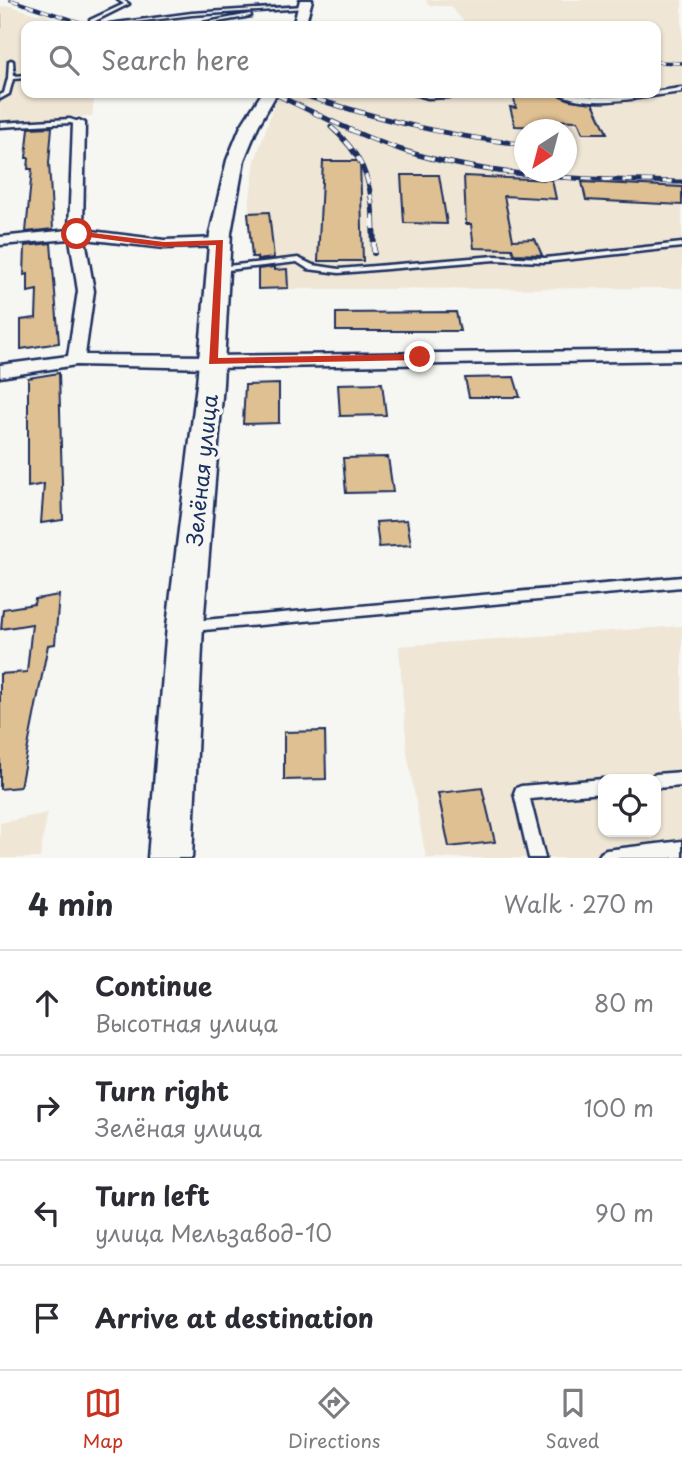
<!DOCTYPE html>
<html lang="en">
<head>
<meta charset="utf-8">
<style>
	:root { --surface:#fff; --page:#f7f7f7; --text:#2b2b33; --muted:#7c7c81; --line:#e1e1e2; --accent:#c8321e }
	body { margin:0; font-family:"Playpen Sans",sans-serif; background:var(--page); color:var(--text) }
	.controls { position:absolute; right:21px; bottom:21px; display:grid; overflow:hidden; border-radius:14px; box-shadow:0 2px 5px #0004 }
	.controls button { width:63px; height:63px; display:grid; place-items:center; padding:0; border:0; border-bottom:2px solid var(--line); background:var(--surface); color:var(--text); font:35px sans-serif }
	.compass { position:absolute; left:514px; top:119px; width:63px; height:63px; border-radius:50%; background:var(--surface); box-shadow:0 2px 5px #0004; rotate:216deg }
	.stop { position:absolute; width:21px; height:21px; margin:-16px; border:5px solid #c8321e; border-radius:50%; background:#fff }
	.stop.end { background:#c8321e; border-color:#fff; box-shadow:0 2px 7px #0008 }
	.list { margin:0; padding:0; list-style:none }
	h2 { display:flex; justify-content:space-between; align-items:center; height:91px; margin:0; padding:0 28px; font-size:30px }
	h2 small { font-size:23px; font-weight:400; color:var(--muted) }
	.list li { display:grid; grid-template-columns:46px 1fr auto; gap:21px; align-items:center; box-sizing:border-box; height:105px; padding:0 28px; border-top:2px solid var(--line) }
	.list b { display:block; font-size:26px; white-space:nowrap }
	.list p { margin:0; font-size:23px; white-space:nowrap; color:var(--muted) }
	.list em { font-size:23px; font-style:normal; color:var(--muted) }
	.icon { flex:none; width:38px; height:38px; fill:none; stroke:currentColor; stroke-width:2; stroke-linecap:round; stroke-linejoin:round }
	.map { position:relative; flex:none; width:682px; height:858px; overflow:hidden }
	.search { position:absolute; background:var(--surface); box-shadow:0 2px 5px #0004; left:21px; right:21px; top:21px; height:77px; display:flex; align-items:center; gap:18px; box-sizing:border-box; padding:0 24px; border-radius:14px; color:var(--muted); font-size:26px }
	.sheet { height:511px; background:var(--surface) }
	nav { display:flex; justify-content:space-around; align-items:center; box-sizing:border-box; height:98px; border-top:2px solid var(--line); background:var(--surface); font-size:19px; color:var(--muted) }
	nav a { display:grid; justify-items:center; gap:4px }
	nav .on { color:var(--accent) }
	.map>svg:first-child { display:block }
	.built { fill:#efe6d5; fill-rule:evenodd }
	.building { fill:#dfc092; stroke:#1b2f5e; stroke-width:2 }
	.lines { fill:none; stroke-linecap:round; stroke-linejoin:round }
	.lane-casing { stroke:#1b2f5e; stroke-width:5 }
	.street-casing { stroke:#1b2f5e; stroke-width:5 }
	.secondary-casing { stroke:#1b2f5e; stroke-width:5 }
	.lane { fill:#f6f6f2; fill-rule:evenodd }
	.street { fill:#f6f6f2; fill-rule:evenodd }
	.secondary { fill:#f6f6f2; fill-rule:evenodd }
	.rail-far2-casing { stroke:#1b2f5e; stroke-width:3.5 }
	.rail-far1-casing { stroke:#1b2f5e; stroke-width:5 }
	.rail-casing { stroke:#1b2f5e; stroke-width:6 }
	.rail-far2 { stroke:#f6f6f2; stroke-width:2.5; stroke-dasharray:8; stroke-linecap:butt }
	.rail-far1 { stroke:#f6f6f2; stroke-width:3.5; stroke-dasharray:10; stroke-linecap:butt }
	.rail { stroke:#f6f6f2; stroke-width:4.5; stroke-dasharray:13; stroke-linecap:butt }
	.route { fill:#c8321e }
	.labels { text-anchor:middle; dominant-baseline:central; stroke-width:7; stroke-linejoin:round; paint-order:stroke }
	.street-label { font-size:21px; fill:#1b2f5e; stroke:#f6f6f2 }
</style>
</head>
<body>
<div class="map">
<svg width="682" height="858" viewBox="0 0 682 858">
	<rect width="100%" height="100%" fill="#f6f6f2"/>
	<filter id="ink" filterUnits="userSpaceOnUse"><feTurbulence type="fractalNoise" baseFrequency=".0143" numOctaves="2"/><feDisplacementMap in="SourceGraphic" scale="14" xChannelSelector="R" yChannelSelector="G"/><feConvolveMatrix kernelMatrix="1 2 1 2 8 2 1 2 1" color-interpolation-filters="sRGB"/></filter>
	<g filter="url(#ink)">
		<path class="built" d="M426,0h256v288l-424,1v-19l-6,-13 -4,-44 7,-52 20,-59 14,-9h367v-67h-189l-16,-20h-22zM524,130h42v42h-42z
			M11,6l25,8 7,-1 24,13h-41v67h69l-3,23 -92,5v-114z
			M682,626v232h-256l-19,-106 -8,-106zM603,779h53v53h-53z
			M47,813l-7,45h-40v-35z"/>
		<path class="building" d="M513,93h41l16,7 23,3 14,30h-24l-5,-12 -34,-1 2,7 -31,-1 -5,-19 6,1z
			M52,127l-3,36 4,66 -27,3 6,-63h-4l1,-11h-3l3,-30z
			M323,161h37l3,100h-45z
			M401,175h38l8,49 -43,-1z
			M464,176l88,4 4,19 -52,-3 9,44 22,-1 7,16 -28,-1 -2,-5 -38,-1 -3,-24h-5z
			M582,182l100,5v18l-96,-5z
			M269,212l5,46 -17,2v-3h-5l-4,-44z
			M51,243l8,100 -38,6v-29l15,-2 1,-28 -9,2v-18l-4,1 1,-29z
			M275,267v3l12,-1 1,19 -30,1v-20z
			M456,312l4,19h-124v-18z
			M59,373l4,147 -22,3 3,-39 -16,3v-109z
			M514,377l6,20h-51l-4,-19z
			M382,383l4,32 -46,1 -2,-32z
			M279,384v39l-36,1 2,-39z
			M388,457l5,35 -47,1 -3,-35z
			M407,520l4,25 -32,2 -3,-25z
			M59,595l-4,49 -7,1 -28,142 -20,2v-115l27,-2 5,-48 -31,5 2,-20 31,-5 1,-5z
			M325,731l1,48 -42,1v-48z
			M482,788l13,54 -46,5 -11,-54z"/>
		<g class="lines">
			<g class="lane-casing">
				<path id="lane" d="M118,0h5l6,4 -34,17 3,5h-4l-4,-4v-2l34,-16z
					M304,6l1,2 -113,7 -81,10 -2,-1 83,-11z
					M250,14l1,2 -56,10h-8z
					M11,60l2,1 1,15 12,-1v3l-13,1 -4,15 -9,5v-4l4,-2 4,-15 1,-17z
					M682,88v4c-38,4 -89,18 -125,1 14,-1 29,4 44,4 28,0 54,-6 81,-9z
					M410,93l18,1 64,-1 -3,2 -61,3z
					M70,119l12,4 -3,2 -9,-2 -70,4v-4z
					M682,243v4l-137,15 -50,-2 -156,13 -31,-4 -11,-7 -78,9 -4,-2 4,-2 79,-9 15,7 26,4 156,-13 50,2z
					M682,577v10l-489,44 -4,-1 -2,-4 2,-4 4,-1z
					M682,772v14l-26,2v-9h-6l1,-3 5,-2z
					M603,779v14l-73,6 15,59h-16l-15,-65 2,-5 5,-2z
					M682,841v16l-12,1h-72l3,-5 5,-3z"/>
			</g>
			<g class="street-casing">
				<path id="street" d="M79,120l6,3 -2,107 81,10 56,-2 7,4 -7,4 -56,2 -79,-9 9,52 -9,64 128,1 469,-6v10l-469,8 -137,-3 -76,12v-12l68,-9 10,-65 -8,-52 -70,6v-8l69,-7 4,-107z"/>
			</g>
			<g class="secondary-casing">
				<path id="secondary" d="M300,0h12l-7,26h-12z
					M262,93h15l-19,33 -14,34 -13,73 -8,151 -20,242 -11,232h-44l19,-232 30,-242 13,-151 17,-73 14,-34z"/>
			</g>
			<use href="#lane" class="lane"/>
			<use href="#street" class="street"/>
			<use href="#secondary" class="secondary"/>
			<g class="rail-far2-casing">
				<path id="rail-far2" d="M11,0l81,26
					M0,16v11
					M656,62l26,1
					M297,93l6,2"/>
			</g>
			<g class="rail-far1-casing">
				<path id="rail-far1" d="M297,93c75,24 149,44 227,51
					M277,95c42,20 84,42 128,56 90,28 184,28 277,31
					M331,127c30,26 40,51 42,90"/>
			</g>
			<g class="rail-casing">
				<path id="rail" d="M373,216l1,37"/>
			</g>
			<use href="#rail-far2" class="rail-far2"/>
			<use href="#rail-far1" class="rail-far1"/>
			<use href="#rail" class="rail"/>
		</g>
	</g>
	<path class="route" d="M77,231l87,11 59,-2 -5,118 202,-4 5,3 -5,3 -211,4 7,-119 -52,2 -90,-12z"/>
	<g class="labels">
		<g class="street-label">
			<text transform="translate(201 470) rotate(-84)">Зелёная улица</text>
		</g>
	</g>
</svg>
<div class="controls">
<button><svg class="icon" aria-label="locate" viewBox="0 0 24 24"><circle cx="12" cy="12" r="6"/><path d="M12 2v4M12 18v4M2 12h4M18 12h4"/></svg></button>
</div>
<svg class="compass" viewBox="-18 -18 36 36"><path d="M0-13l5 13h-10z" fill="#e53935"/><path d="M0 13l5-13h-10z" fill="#7c7c81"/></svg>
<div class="stop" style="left:77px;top:234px"></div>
<div class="stop end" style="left:420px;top:357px"></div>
<div class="search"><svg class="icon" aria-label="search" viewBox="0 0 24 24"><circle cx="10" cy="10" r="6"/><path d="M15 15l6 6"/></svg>Search here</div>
</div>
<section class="sheet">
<h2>4 min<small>Walk · 270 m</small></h2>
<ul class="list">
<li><svg class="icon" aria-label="ahead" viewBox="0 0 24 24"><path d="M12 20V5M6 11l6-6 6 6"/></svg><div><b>Continue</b><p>Высотная улица</p></div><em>80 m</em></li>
<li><svg class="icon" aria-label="right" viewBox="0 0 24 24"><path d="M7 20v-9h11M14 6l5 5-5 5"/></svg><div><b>Turn right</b><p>Зелёная улица</p></div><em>100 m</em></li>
<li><svg class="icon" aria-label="left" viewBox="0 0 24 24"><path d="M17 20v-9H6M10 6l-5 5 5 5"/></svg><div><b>Turn left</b><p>улица Мельзавод-10</p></div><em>90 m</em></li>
<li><svg class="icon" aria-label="arrive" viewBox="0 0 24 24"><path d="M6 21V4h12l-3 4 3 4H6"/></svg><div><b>Arrive at destination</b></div></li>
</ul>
</section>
<nav>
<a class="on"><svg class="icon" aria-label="map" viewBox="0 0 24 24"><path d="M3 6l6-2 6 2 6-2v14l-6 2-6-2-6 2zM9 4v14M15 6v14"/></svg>Map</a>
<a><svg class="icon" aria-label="directions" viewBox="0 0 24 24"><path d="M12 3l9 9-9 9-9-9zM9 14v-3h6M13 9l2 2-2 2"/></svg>Directions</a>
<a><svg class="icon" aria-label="saved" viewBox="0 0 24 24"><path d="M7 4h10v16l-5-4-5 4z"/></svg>Saved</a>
</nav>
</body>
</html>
